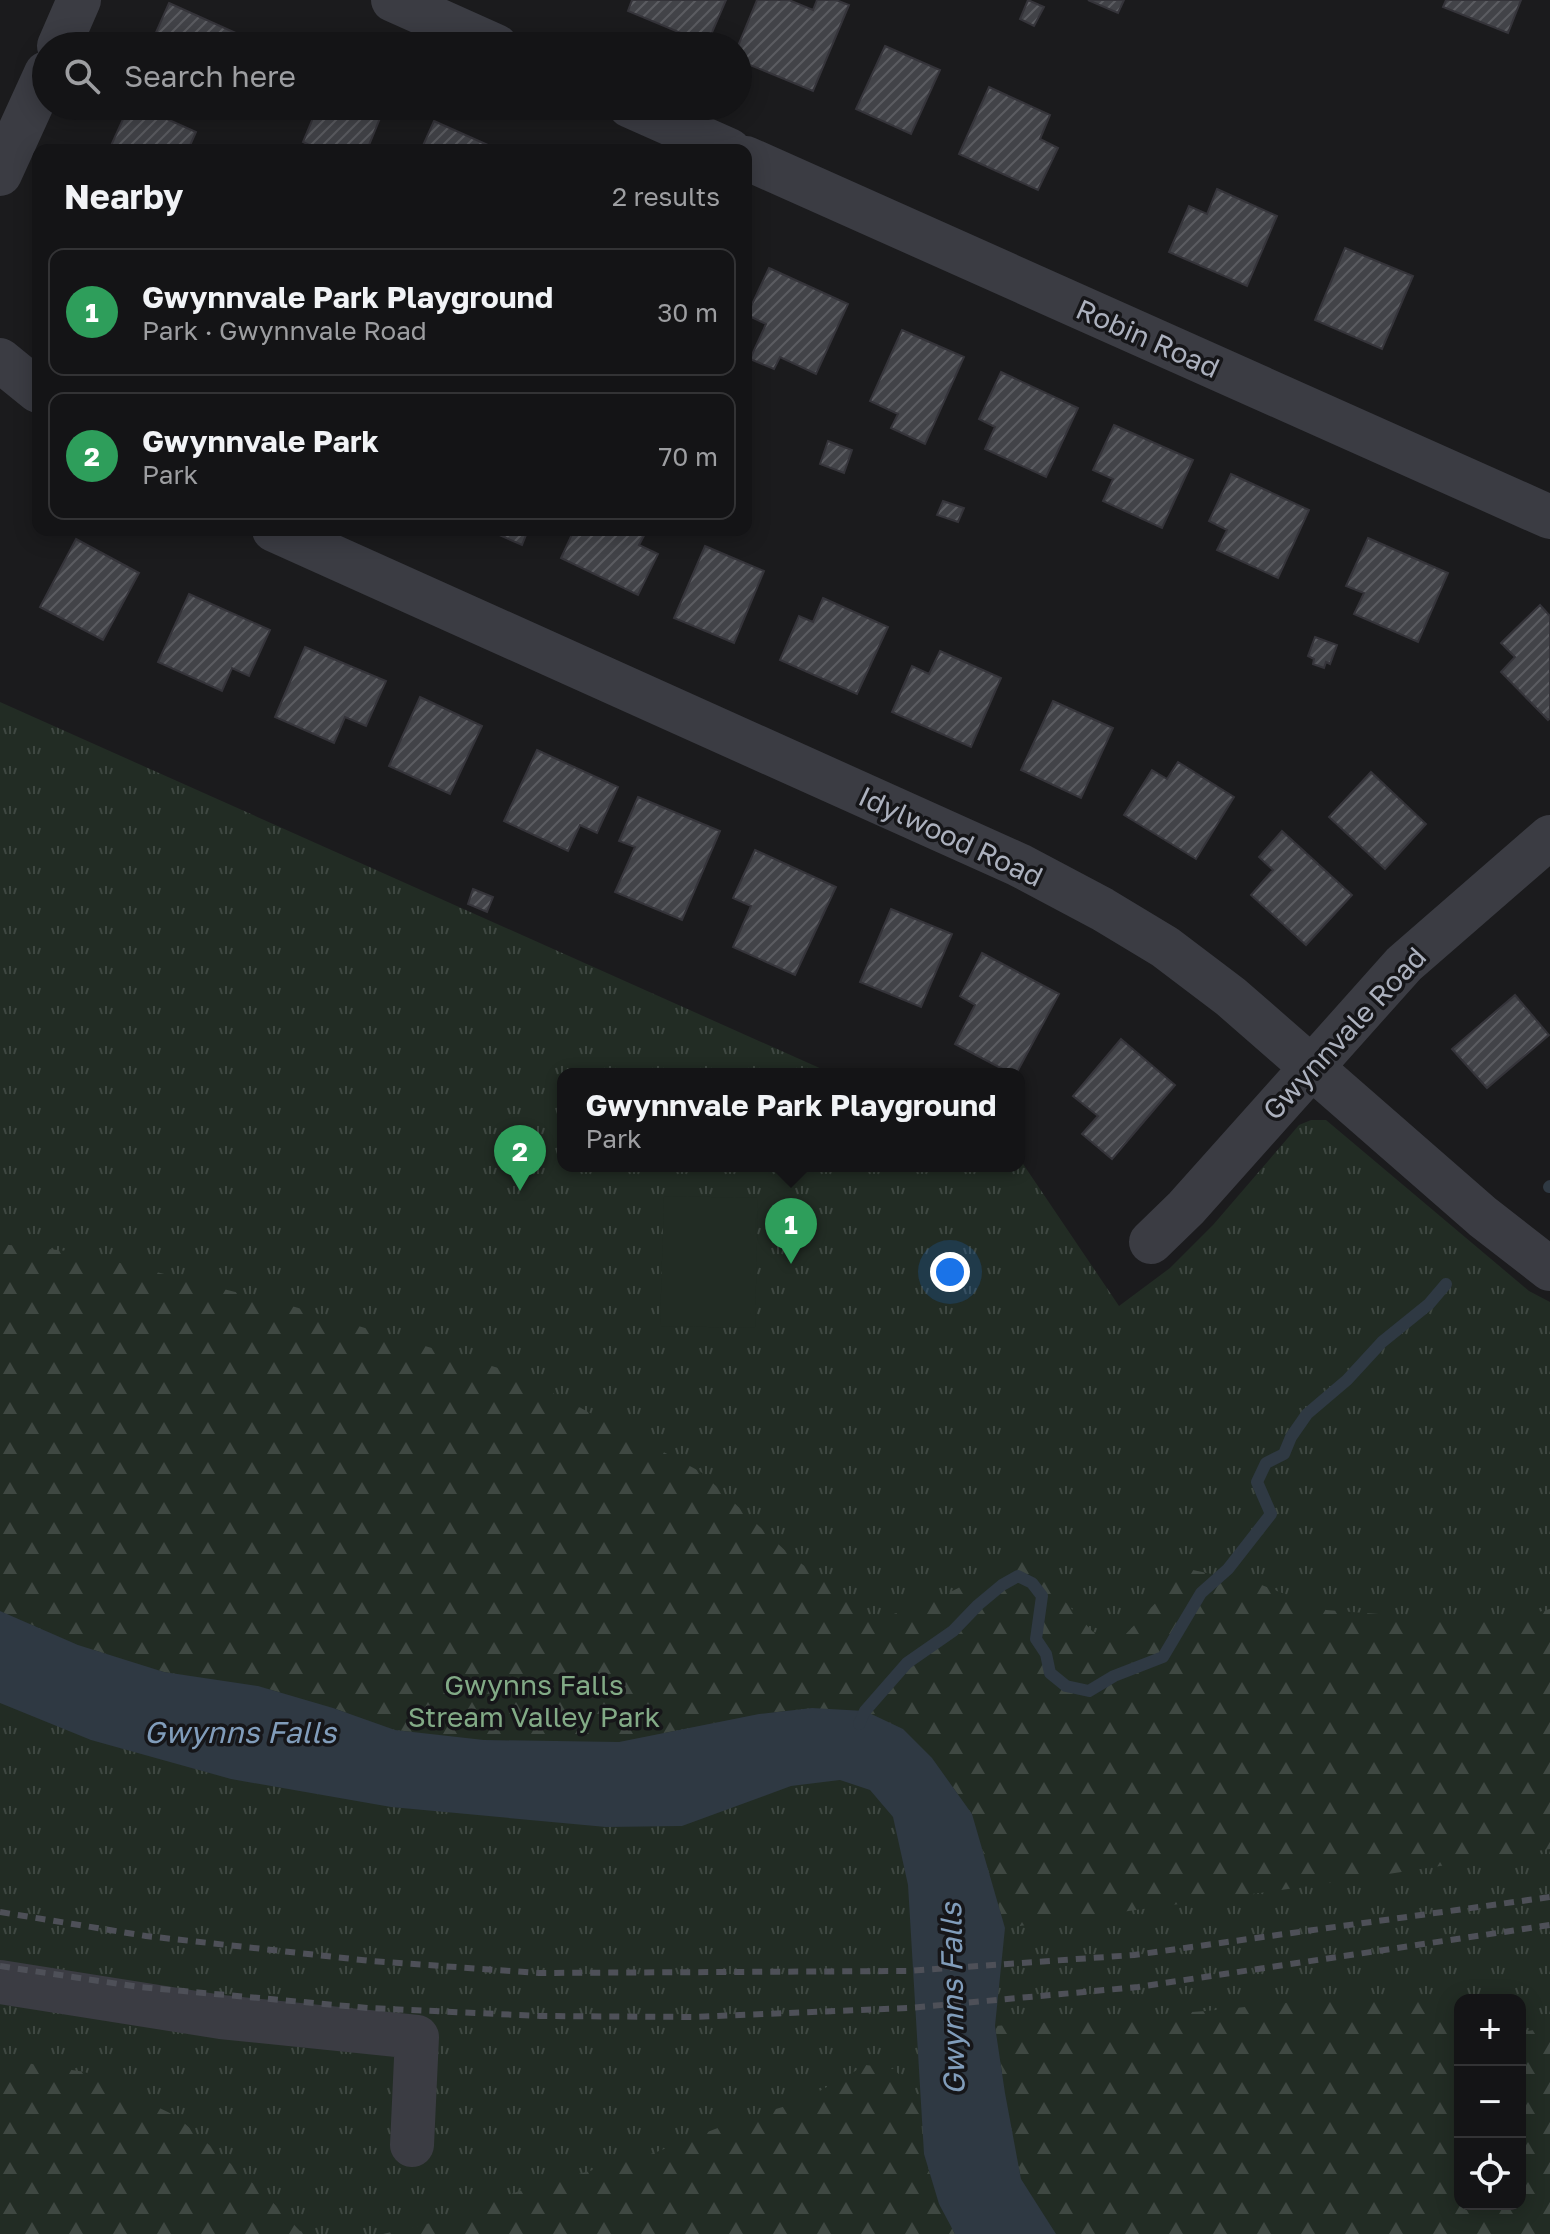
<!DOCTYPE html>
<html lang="en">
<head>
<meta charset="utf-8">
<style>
	:root { --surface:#141416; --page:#212123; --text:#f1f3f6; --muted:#9d9ea1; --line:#333335; --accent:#ffc331 }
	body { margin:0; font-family:"Golos Text",sans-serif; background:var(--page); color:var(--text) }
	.controls { position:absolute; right:24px; bottom:24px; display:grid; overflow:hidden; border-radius:16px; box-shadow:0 4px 20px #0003 }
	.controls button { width:72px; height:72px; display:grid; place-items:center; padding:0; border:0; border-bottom:2px solid var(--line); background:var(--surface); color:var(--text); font:40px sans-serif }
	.you { position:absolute; left:950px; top:1272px; width:28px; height:28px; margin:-20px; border:6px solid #fff; border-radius:50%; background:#1a73e8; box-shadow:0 0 0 12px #1a73e833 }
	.badge { display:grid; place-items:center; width:52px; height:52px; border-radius:50%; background:var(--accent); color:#fff; font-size:26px; font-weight:700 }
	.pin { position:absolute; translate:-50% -66px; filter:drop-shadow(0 2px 4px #0008) }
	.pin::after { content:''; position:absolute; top:42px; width:28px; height:24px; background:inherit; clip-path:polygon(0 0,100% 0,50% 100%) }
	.popup { position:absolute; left:557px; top:1068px; width:468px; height:104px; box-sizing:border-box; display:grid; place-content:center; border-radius:16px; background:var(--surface); filter:drop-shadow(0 2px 6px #0005); font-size:26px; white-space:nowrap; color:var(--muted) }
	.popup b { font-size:30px; color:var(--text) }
	.popup::after { content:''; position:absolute; left:50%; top:100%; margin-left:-16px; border:16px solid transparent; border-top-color:var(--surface) }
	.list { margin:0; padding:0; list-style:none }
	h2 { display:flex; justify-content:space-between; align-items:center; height:104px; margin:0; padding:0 32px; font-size:34px }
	h2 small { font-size:26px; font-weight:400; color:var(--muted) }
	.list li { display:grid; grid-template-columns:52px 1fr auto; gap:24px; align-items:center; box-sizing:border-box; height:128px; margin:0 16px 16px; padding:0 16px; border:2px solid var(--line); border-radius:16px }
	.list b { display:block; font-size:30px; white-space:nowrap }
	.list p { margin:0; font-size:26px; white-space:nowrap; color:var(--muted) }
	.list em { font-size:26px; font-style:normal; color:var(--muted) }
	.icon { flex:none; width:44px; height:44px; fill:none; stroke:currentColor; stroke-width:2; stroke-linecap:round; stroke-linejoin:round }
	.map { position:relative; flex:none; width:1550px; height:2234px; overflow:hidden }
	.search { position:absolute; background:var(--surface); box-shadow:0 4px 20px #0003; left:32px; top:32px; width:720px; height:88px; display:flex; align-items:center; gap:20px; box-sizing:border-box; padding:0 28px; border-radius:44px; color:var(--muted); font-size:30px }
	.panel { position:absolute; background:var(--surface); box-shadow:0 4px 20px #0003; left:32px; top:144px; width:720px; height:392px; border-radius:16px }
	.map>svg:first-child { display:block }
	.grass { fill:url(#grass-tufts); fill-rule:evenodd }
	.forest { fill:url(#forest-firs) }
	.pitch { fill:#222c24 }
	.water { fill:#2f3943 }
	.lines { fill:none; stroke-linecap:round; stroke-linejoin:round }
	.stream { stroke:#2f3943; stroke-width:12 }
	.building { fill:url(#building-hatch); stroke:#35343a; stroke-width:2 }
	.minor { stroke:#3b3c43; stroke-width:44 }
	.rail { stroke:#4e5058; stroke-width:6; stroke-dasharray:10 8; stroke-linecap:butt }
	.labels { text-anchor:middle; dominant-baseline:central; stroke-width:7; stroke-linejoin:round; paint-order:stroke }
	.street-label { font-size:28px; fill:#acb1be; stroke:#161619 }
	.park-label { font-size:28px; fill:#82aa86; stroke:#161619 }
	.water-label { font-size:30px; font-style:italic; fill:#819dbb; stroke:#161619 }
</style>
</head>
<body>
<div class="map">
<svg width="1550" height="2234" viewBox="0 0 1550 2234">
	<defs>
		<pattern id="grass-tufts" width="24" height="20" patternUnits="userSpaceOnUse" patternTransform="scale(2)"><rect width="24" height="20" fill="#222c24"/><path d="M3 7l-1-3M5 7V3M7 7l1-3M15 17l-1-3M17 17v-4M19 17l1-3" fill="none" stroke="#3f4842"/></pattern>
		<pattern id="forest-firs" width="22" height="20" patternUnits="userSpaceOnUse" patternTransform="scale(2)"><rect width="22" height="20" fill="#222c24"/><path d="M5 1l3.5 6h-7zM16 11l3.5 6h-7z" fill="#3f4842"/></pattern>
		<pattern id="building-hatch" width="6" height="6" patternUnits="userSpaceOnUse" patternTransform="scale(2)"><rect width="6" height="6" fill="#424348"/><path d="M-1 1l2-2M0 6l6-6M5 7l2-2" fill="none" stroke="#5b5c61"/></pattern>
	</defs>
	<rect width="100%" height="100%" fill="#1b1b1d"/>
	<path class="grass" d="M0,702l833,372h-270v92h456v-8l100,148 51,-38 43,-43 86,-100 12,-5h15l203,171 21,11v932h-1550zM1460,2000h60v204h-60z"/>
	<path class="forest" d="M0,1244l77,8 218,55 220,66 186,99 89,83 86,65 59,-20 83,-43 23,12 18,26 34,37 30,5 65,-68 71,15 67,26 170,13 54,-14v240l-233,36 -312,43 -33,-114 -40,-56 -120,-50 -53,6 -140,28 -135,-2 -89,-10 -62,-22 -75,-22 -94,-14 -86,-27 -78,-34z
		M1371,1994l89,13v197h60v-176l8,3 22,-4v207h-494l-35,-55 -16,-86 -10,-67 211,-15z
		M0,2059l85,13 91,44 85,74 39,41 12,3h-312z
		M866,2065l28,4 25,27 5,58 15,50 16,30h-572l52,-12 90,-33 129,-36 84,-33 62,-18z"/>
	<path class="pitch" d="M664,1196l94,2 -3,130 -95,-2z"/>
	<path class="water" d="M0,1611l78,34 86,27 94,14 75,22 62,22 89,10 135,2 140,-28 53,-6 53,3 38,18 29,29 40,56 33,114 -10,98 10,67 16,86 35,55h-101l-16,-30 -15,-50 -16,-269 -15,-68 -23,-27 -30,-10 -49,6 -109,40 -76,1 -215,-20 -160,-28 -140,-39 -91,-37z"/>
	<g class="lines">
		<path class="stream" d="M1549,1187l1,-1
			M859,1724l6,-13 42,-48 46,-32 25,-26 24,-20 16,-9 14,7 10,13 -6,43 10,15 4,19 16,13 23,5 25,-15 49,-19 38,-64 27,-24 43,-55 -14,-32 9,-19 18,-9 7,-17 16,-23 40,-34 35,-38 47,-38 17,-20"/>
	</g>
	<path class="building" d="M632,0h94l-19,44 -79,-33z
		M757,0h32l24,10 4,-10h19l13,5 -36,86 -75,-31v-14z
		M1028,0l16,7 -10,19 -14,-7z
		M1088,0h36l-6,13z
		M1446,0h75l-13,33 -65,-26z
		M169,3l69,31 -6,12h-82z
		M885,46l55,24 -29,64 -55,-25z
		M989,87l61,28 -10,24 18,9 -20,42 -79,-36z
		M129,106h9l58,26 -8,18h-79z
		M318,106h67l-18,44h-47l-17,-8z
		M434,121l65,29h-78z
		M1217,189l60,27 -30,70 -78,-34 20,-46 18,8z
		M1345,248l68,28 -31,73 -67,-29z
		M769,268l79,36 -32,70 -36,-17 -6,12 -24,-10 16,-35 -19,-9z
		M902,330l62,27 -39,87 -34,-16 7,-14 -28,-13z
		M1001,372l77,36 -32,69 -61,-28 10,-22 -16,-8z
		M1114,425l79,35 -31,68 -59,-27 10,-22 -20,-9z
		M828,441l24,9 -8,23 -24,-9z
		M1231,474l78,36 -31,68 -61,-28 10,-20 -18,-9z
		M943,501l21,7 -6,14 -21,-7z
		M488,530h40l-6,15z
		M574,530h73l-8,15 19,9 -20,41 -77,-37z
		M1368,538l80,35 -30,69 -64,-28 10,-21 -18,-7z
		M76,539l63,34 -36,67 -63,-33z
		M705,546l59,25 -30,72 -60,-25z
		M189,594l81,36 -21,46 -17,-8 -10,23 -64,-29z
		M823,598l65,29 -31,67 -77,-34 19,-44 14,6z
		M1540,605l10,11v102l-2,2 -47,-48 14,-15 -14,-14z
		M1315,637l22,8 -7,19 -4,-2 -2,6 -11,-4 1,-5 -6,-3z
		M305,647l81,34 -20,45 -21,-9 -11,26 -59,-26z
		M940,651l61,27 -30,69 -79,-35 20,-46 17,8z
		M420,697l62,29 -32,68 -61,-28z
		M1053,701l60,27 -32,70 -60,-28z
		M537,750l81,37 -21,46 -17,-8 -12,26 -64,-30z
		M1178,762l56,35 -38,62 -72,-44 28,-45 15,9z
		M1371,772l55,52 -41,45 -56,-52z
		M638,797l82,34 -38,89 -67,-28 20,-45 -16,-6z
		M1282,831l70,64 -46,50 -55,-50 22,-25 -14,-13z
		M755,850l81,37 -41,88 -62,-28 18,-41 -18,-8z
		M473,889l20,8 -6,15 -19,-8z
		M891,909l61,25 -31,73 -61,-25z
		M982,953l77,41 -43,80h-4l-57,-30 20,-39 -15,-9z
		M1515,995l34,40 -62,53 -35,-39z
		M1121,1039l54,46 -63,74 -30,-25 16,-18 -25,-20z"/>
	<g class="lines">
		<path class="minor" d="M393,0l103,46
			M59,46l20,-46
			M630,106l99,44
			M746,158l804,359
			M0,174l46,-101
			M0,360l38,31
			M274,530l745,335 83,44 63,38 66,50 252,220 67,52
			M1151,1242l35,-34 218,-244 146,-127
			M0,1982l221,35 196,20 -5,108"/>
		<path class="rail" d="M0,1912l146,24 225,25 168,12 368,-2 227,-16 416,-58
			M0,1966l139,21 229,21 172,8 153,1 216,-9 229,-21 412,-62"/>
	</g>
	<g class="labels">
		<g class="street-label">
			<text transform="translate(1148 338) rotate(24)">Robin Road</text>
			<text transform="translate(951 836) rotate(25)">Idylwood Road</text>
			<text transform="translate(1344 1033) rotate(-47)">Gwynnvale Road</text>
		</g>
		<g class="park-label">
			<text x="534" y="1684">Gwynns Falls<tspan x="534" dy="32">Stream Valley Park</tspan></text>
		</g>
		<g class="water-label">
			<text x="240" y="1732">Gwynns Falls</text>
			<text transform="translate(952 1999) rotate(-91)">Gwynns Falls</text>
		</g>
	</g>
</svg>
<div class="controls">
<button>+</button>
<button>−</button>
<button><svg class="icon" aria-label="locate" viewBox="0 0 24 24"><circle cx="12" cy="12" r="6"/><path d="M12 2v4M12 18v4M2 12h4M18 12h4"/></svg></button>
</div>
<div class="you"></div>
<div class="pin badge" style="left:791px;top:1264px;background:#2e9e5b">1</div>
<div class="popup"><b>Gwynnvale Park Playground</b>Park</div>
<div class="pin badge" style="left:520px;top:1191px;background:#2e9e5b">2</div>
<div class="search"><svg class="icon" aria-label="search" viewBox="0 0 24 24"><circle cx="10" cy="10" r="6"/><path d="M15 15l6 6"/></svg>Search here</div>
<section class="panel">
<h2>Nearby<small>2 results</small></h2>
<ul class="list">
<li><span class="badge" style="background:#2e9e5b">1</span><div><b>Gwynnvale Park Playground</b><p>Park · Gwynnvale Road</p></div><em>30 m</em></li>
<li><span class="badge" style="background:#2e9e5b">2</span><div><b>Gwynnvale Park</b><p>Park</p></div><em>70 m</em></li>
</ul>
</section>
</div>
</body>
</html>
